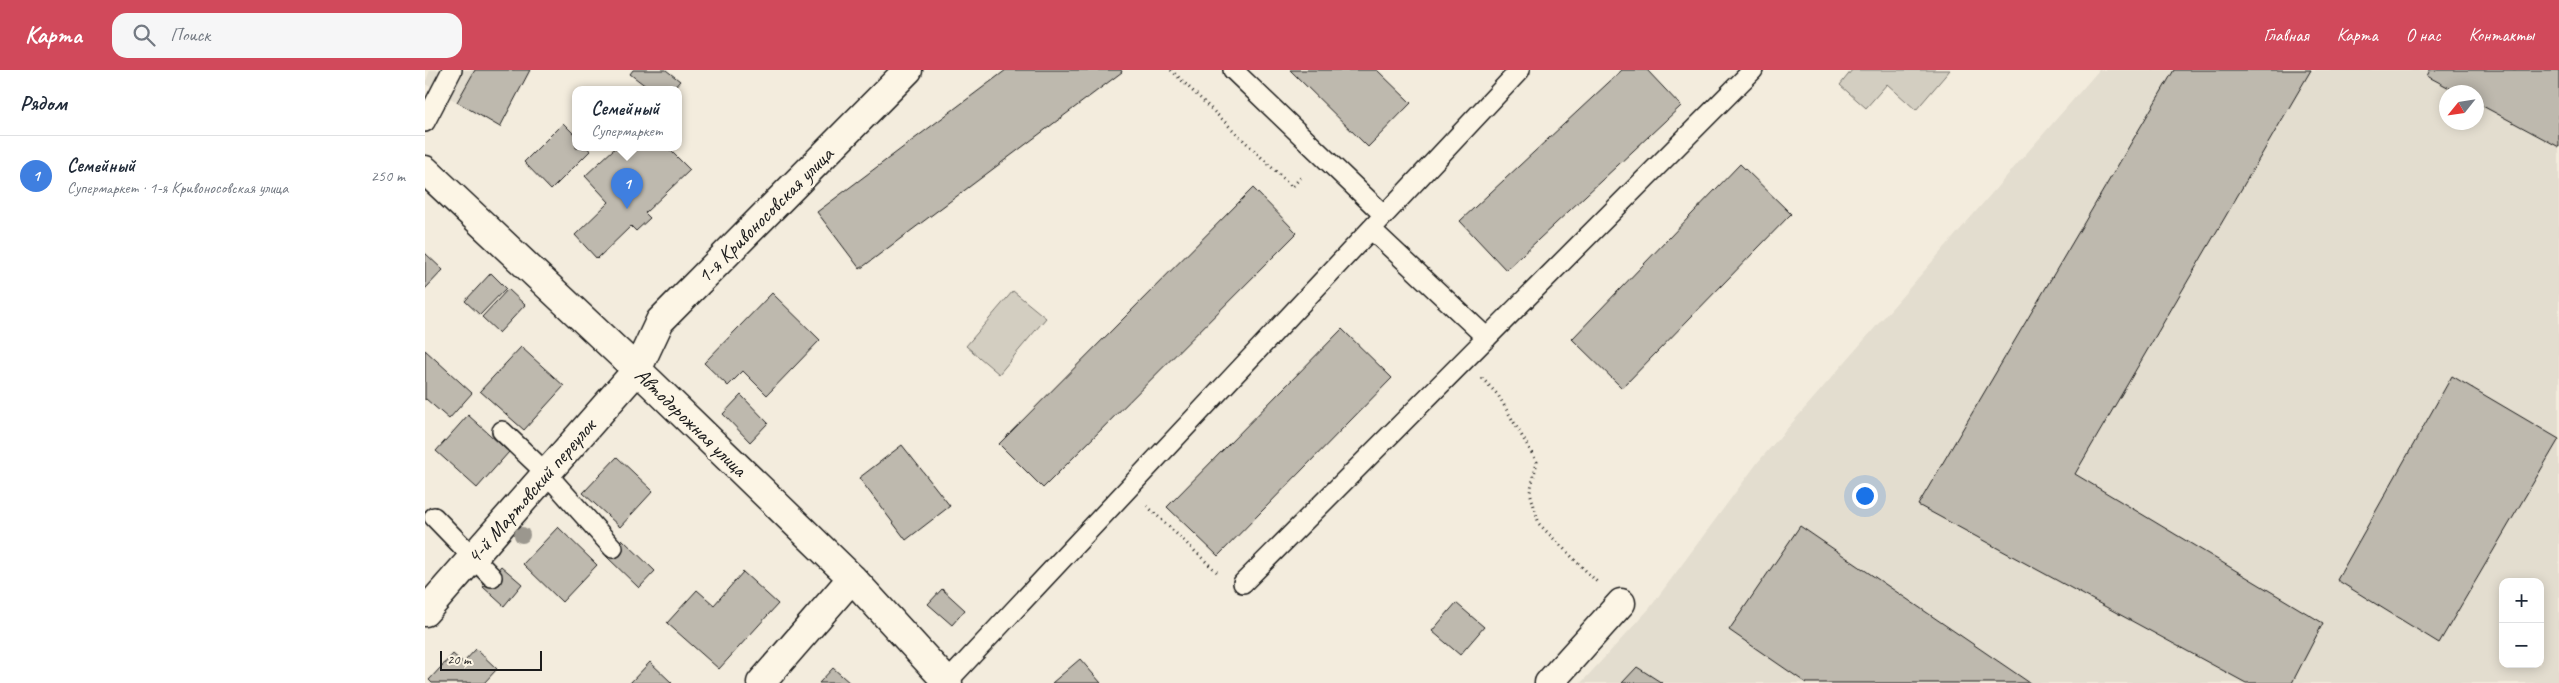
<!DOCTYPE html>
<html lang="ru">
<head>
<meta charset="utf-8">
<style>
	:root { --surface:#fff; --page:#f6f6f7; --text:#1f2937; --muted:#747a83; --line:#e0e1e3; --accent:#d1495b }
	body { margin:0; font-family:Caveat,sans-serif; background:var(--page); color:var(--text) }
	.controls { position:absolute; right:15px; bottom:15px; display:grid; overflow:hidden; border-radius:10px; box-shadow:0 2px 12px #0003 }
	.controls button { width:45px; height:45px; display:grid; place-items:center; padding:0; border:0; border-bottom:1px solid var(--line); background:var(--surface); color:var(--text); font:25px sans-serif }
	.compass { position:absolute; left:2014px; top:15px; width:45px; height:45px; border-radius:50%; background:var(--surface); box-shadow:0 2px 12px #0003; rotate:240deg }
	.scale { position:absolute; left:15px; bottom:12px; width:102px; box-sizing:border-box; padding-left:5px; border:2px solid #1c1c1c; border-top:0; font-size:14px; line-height:18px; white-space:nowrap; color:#1c1c1c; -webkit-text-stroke:4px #fcf5e5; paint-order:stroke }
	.you { position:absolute; left:1439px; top:425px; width:18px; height:18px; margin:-12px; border:4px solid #fff; border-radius:50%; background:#1a73e8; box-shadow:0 0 0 8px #1a73e833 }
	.badge { display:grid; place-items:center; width:32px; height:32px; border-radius:50%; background:var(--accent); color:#fff; font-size:16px; font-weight:700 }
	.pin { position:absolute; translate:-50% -41px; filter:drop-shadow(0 1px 2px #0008) }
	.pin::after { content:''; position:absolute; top:26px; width:18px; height:15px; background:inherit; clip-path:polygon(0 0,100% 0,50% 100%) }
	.popup { position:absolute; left:147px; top:16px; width:110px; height:65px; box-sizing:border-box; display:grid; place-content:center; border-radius:10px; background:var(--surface); filter:drop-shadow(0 1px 4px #0005); font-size:16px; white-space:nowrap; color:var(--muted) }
	.popup b { font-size:19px; color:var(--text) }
	.popup::after { content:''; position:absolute; left:50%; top:100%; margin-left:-10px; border:10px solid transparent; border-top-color:var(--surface) }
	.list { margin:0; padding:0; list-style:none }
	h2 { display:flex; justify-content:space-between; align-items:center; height:65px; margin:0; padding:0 20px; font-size:21px }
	h2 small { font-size:16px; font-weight:400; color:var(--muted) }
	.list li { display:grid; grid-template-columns:32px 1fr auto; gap:15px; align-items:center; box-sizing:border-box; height:80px; padding:0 20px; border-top:1px solid var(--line) }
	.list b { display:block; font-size:19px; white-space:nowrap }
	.list p { margin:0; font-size:16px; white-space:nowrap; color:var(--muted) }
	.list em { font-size:16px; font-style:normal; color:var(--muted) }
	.icon { flex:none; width:28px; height:28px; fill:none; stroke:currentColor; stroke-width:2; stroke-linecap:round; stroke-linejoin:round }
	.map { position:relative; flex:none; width:2134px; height:613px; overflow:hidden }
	header { display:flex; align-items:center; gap:30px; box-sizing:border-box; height:70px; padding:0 25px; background:var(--accent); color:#fff }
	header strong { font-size:24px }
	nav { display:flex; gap:28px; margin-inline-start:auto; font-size:18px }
	.search { width:350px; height:45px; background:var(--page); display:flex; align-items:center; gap:12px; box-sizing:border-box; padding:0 18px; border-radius:15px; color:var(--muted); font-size:19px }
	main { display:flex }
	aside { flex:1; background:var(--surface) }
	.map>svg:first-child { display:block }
	.built { fill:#e3ddcf; fill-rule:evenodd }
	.green { fill:#d3cec1; stroke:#78756e }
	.building { fill:#beb9ae; stroke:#1c1c1c }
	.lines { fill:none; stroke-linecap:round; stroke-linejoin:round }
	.lane-casing { stroke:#1c1c1c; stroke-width:22 }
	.street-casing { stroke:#1c1c1c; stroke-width:31 }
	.path { stroke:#1c1c1c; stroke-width:3; stroke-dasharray:1 4; stroke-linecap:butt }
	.lane { stroke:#fcf5e5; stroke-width:19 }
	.street { stroke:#fcf5e5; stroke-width:28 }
	.tree { fill:#9b978e }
	.labels { text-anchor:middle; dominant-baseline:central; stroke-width:5; stroke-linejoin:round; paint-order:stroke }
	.street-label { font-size:21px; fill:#1c1c1c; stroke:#fcf5e5 }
</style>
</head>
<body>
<header>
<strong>Карта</strong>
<div class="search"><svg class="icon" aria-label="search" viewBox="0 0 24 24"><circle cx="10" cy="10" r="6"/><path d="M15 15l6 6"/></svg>Поиск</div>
<nav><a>Главная</a><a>Карта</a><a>О нас</a><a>Контакты</a></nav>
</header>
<main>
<aside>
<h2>Рядом<small></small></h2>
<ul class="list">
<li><span class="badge" style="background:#3f7fe0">1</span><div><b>Семейный</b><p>Супермаркет · 1-я Кривоносовская улица</p></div><em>250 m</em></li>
</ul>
</aside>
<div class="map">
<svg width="2134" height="613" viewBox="0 0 2134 613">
	<rect width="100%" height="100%" fill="#f3ecdd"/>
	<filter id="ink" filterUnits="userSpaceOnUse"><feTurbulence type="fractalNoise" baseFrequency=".02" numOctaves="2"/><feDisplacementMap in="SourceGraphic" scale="10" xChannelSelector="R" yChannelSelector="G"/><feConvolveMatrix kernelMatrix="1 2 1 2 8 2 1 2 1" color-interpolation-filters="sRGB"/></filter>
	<g filter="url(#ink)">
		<path class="built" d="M5,0h100l-73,32 -32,-18z
			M1674,0h460v613h-978l68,-74 109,-147zM2022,22h30v30h-30zM2078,512h37v82h-37z"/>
		<path class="green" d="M1427,0h98l-34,40 -29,-26 -21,24 -26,-23z
			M588,221l33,27 -47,56 -33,-28z"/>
		<path class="building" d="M50,0h55l-30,57 -43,-25z
			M208,0h33l14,11 -8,9h-21l-21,-16z
			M581,0h115l1,2 -262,197 -43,-57z
			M865,0h87l34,33 -43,44z
			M1197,0h25l34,36 -175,164 -46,-49z
			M1749,0h137l-236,404 248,149 -31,60h-46l-328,-178z
			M2005,0h129v77l-82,-44v-11h-20l-30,-16z
			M138,53l13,13v12h12l2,3 -39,39 -27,-28z
			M190,78h53l22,22 -45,43 5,5 -14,13 -5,-5 -34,33 -22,-24 34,-33 -24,-26z
			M1315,94l51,50 -169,174 -50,-49z
			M828,118l44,45 -254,255 -44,-44z
			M0,183l18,17 -18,19z
			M66,203l15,15 -26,27 -15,-14z
			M83,219l17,16 -26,28 -17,-16z
			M347,223l48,47 -53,55 -24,-24 -15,15 -24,-23z
			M917,259l50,49 -174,178 -51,-49z
			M96,277l43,39 -40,44 -44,-39z
			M0,280l47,43 -23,26 -23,-20 -1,1z
			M2027,306l107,63 -120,204 -102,-63z
			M316,325l27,28 -18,19 -27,-28z
			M43,345l41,37 -32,36 -41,-37z
			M477,375l48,61 -44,34 -47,-62z
			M192,387l36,34 -33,36 -37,-34z
			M1375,456l230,157h-224l-77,-53z
			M133,457l39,38 -35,37 -39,-38z
			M197,469l33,32 -16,17 -33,-32z
			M76,496l21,18 -18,22 -21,-19z
			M318,502l35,32 -59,65 -52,-46 30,-33 17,15z
			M517,519l23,21 -13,15 -24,-21z
			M1031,533l28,24 -24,28 -28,-24z
			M51,579l21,20 -13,14h-52l-3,-3 24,-26 10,9z
			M655,589l21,24h-49z
			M225,592l22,21h-42z
			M1212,597l25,16h-40z
			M408,598l17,15h-31z"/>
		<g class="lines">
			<g class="lane-casing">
				<path id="lane" d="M808,0l151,145
					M0,52l27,-52
					M946,159l116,109
					M77,361l44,42 67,75
					M9,447l58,60
					M818,513l510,-513
					M522,612l573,-612"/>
			</g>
			<g class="street-casing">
				<path id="street" d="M0,100l226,213 201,195 96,105
					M0,542l212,-242 23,-49 248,-251
					M336,613l91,-105
					M1124,613l72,-80"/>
			</g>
			<path class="path" d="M746,0l121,117 11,-12
				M1057,308l16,17 39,67 -7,30 9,32 59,59
				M722,436l72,68"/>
			<use href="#lane" class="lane"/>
			<use href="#street" class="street"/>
		</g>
		<circle class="tree" cx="97" cy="465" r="8"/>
	</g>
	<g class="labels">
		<g class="street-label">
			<text transform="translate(340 145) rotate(-45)">1-я Кривоносовская улица</text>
			<text transform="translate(266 352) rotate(44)">Автодорожная улица</text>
			<text transform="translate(106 421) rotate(-49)">4-й Мартовский переулок</text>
		</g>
	</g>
</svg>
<div class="controls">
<button>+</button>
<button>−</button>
</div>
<svg class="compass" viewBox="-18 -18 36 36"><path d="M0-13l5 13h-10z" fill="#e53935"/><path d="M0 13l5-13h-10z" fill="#747a83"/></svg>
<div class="scale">20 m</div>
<div class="you"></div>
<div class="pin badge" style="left:202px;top:139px;background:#3f7fe0">1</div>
<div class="popup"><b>Семейный</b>Супермаркет</div>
</div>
</main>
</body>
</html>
